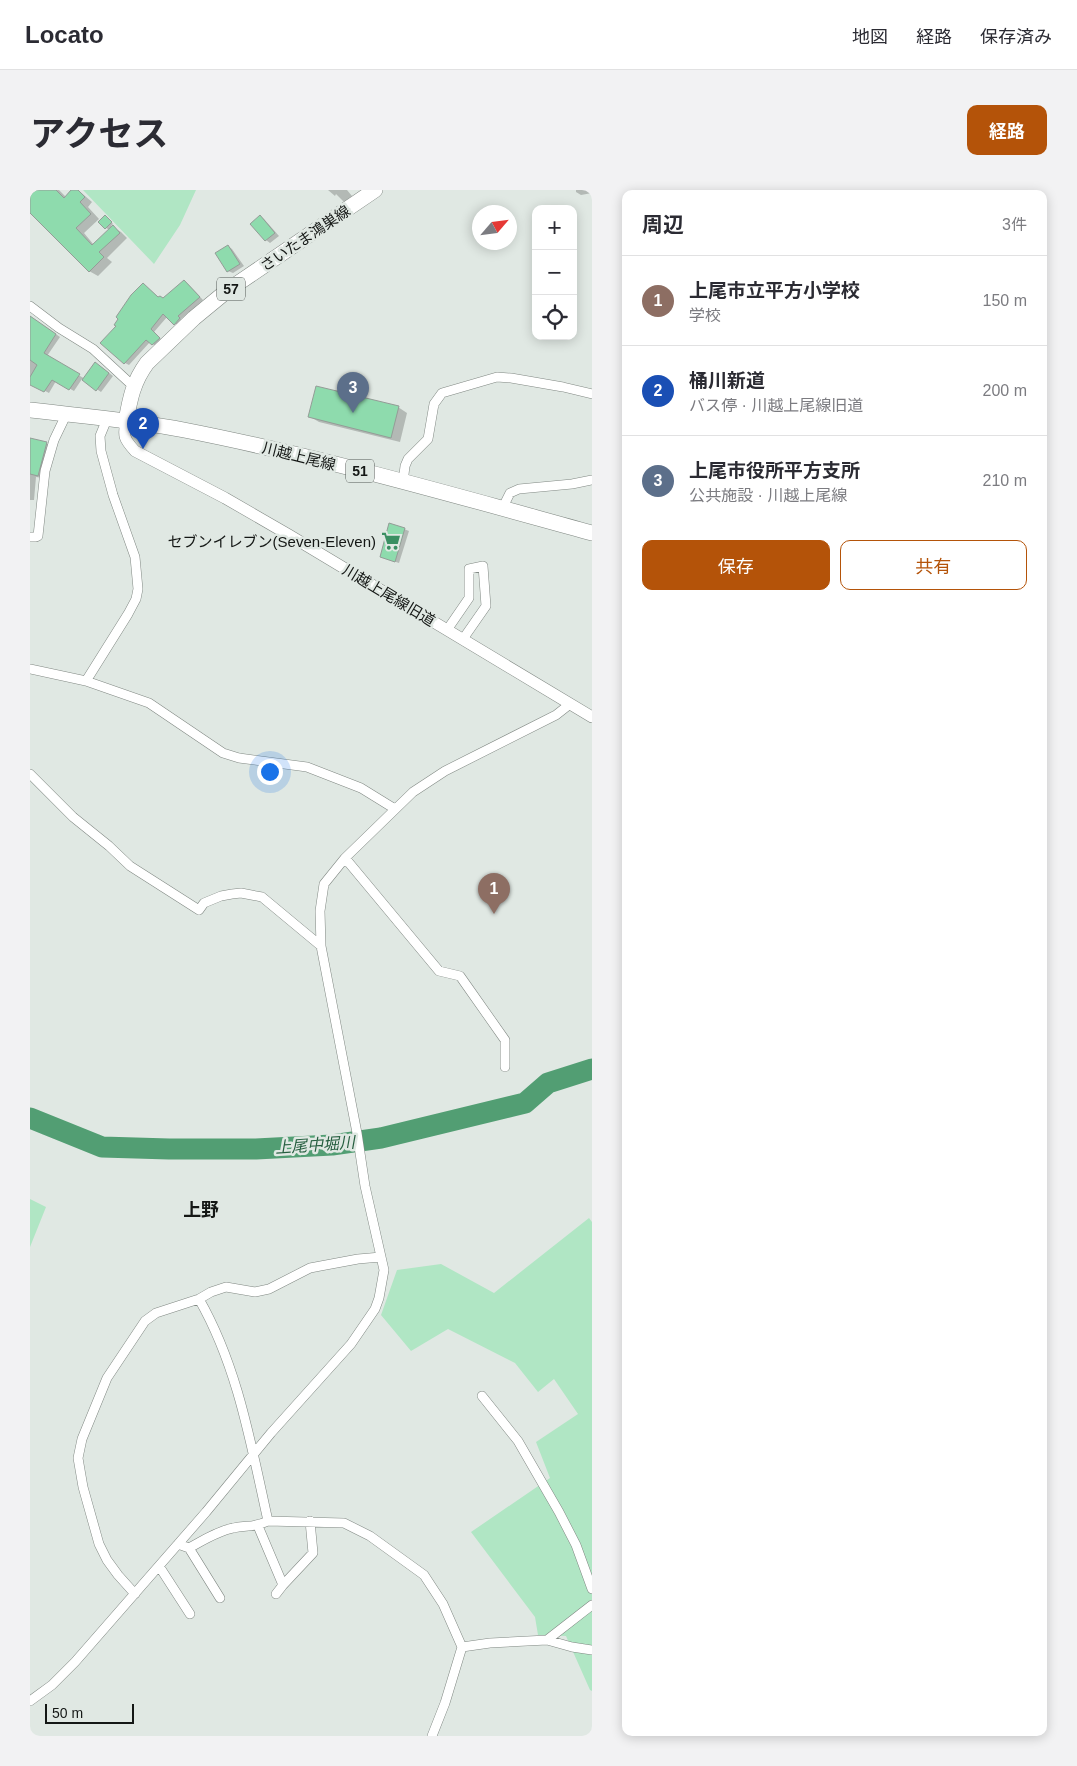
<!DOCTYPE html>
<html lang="ja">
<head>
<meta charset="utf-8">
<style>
	:root { --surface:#fff; --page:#f2f2f3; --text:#2b2b33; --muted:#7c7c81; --line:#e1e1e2; --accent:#b45309 }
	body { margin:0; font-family:Helvetica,"Noto Sans JP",sans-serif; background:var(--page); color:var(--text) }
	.controls { position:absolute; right:15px; top:15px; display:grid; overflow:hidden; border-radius:10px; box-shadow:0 2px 12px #0003 }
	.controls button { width:45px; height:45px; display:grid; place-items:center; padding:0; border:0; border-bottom:1px solid var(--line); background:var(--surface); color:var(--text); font:25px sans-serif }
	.compass { position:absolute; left:442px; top:15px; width:45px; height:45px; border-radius:50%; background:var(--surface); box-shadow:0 2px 12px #0003; rotate:62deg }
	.scale { position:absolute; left:15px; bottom:12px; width:89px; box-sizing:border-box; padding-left:5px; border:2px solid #141715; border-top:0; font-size:14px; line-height:18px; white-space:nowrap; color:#141715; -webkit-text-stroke:4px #e0e8e3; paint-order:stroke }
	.you { position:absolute; left:239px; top:581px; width:18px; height:18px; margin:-12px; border:4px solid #fff; border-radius:50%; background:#1a73e8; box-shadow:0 0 0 8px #1a73e833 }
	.badge { display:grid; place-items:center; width:32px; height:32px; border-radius:50%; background:var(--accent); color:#fff; font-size:16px; font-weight:700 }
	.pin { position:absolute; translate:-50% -41px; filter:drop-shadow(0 1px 2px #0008) }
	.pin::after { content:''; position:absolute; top:26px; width:18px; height:15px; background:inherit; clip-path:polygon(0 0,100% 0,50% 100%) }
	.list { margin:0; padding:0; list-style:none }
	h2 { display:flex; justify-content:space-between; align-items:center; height:65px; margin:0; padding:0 20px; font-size:21px }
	h2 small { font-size:16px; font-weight:400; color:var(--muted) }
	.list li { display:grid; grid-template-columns:32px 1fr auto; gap:15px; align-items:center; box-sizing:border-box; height:90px; padding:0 20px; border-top:1px solid var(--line) }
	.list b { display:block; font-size:19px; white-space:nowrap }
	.list p { margin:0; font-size:16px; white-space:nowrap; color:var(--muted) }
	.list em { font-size:16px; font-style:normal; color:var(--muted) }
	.actions { display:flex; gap:10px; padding:15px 20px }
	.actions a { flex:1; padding:11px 0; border:1px solid var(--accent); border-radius:10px; text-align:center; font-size:18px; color:var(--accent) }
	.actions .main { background:var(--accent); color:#fff }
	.icon { flex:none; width:28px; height:28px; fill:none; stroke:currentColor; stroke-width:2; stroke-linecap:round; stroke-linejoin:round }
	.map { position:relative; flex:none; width:562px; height:1546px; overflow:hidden; border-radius:10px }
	header { display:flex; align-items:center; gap:30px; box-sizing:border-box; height:70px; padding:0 25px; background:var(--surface); border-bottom:1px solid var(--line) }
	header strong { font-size:24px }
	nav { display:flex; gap:28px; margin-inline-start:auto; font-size:18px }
	.intro { display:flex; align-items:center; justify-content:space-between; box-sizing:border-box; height:120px; padding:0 30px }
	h1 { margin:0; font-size:35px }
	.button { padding:12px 22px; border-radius:10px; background:var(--accent); color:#fff; font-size:18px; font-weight:700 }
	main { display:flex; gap:30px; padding:0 30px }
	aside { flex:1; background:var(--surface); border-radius:10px; box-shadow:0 2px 12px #0003 }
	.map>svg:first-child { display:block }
	.green { fill:#b0e6c4 }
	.shadow { fill:#0003 }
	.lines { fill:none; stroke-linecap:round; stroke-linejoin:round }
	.river { stroke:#529e73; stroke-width:21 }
	.building { fill:#8edbad; stroke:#949c97 }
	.minor-casing { stroke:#808883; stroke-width:10 }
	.tertiary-casing { stroke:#808883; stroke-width:12 }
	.primary-casing { stroke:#808883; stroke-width:16 }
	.minor { stroke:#fff; stroke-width:9 }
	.tertiary { stroke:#fff; stroke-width:11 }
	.primary { stroke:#fff; stroke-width:15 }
	.labels { text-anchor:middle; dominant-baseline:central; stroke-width:5; stroke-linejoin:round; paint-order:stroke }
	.shield { fill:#e0e8e3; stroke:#515653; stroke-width:1 }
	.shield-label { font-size:14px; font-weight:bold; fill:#141715 }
	.street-label { font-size:15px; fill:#141715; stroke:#e0e8e3 }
	.poi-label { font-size:15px; fill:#141715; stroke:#e0e8e3; text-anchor:end }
	.water-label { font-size:16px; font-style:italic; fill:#255e3f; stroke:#e0e8e3 }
	.quarter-label { font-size:18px; font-weight:bold; fill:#141715; stroke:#e0e8e3 }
</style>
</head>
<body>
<header>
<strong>Locato</strong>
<nav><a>地図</a><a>経路</a><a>保存済み</a></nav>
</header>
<div class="intro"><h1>アクセス</h1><a class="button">経路</a></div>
<main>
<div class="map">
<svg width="562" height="1546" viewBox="0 0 562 1546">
	<rect width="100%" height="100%" fill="#e0e8e3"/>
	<path class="green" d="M53,0h113l-16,35 -26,39z
		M0,1009l16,8 -16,40z
		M559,1028l3,4v469l-2,-1 -24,-54 -28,-1 -3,-18 -64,-85 79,-54 -14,-36 42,-28 -24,-35 -16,13 -23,-29 -67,-34 -37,22 -30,-36 16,-45 44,-6 53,29z"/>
	<path class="shadow" d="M0,0h29l7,7 7,-7h5l14,12 -4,5 11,12 -15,14 10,12 16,-15 -4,-2 1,-11 6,7 -2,2 10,6 6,6 -20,20 5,4 -14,14 -9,-5 -59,-58z
		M298,0h19l5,6 -8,6 -8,-8 -1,2z
		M546,0h16v3l-11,2 -5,-3z
		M230,26l4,3 15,17 -9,7 -4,-3 -14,-16z
		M198,56l4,3 12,17 -11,7 -5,-2z
		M154,91l4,3 15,16 -22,19 2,2 -5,5 -11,-9 -13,15 9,9 -6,6 -7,-5 -21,23 -4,-2 -8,-38 30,-38 12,11 5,1z
		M0,126l30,21 -13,19 38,23 15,-13 13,10 -12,16 -19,-13 -8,12 -18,-10 -7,12 -19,-10z
		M368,217l9,6 -7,29 -81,-20 -10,-6z
		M16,253l5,3 -8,32 -7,-1 -2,23h-4v-52z
		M374,339l5,2 -10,32 -18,-6z"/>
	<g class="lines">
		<path class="river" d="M0,928l72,29 67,2h87l76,-4 49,-7 144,-35 23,-20 44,-14"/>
	</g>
	<path class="building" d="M0,0h26l8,8 7,-8h7l7,7 -5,5 11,12 -15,14 16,17 21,-20 7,8 -21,19 5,5 -15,15 -59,-59z
		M75,25l7,7 -7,7 -7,-7z
		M230,25l15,18 -10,8 -15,-17z
		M198,55l12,19 -13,8 -12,-19z
		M154,90l16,17 -22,19 2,2 -6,7 -11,-11 -12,15 9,9 -8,7 -6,-5 -22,24 -24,-21 16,-17 -2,-1 4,-6 -2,-2 15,-22 12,-12 15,14 2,-1 3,2z
		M0,126l26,18 -12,19 36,21 -11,16 -17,-10 -8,12 -14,-7v-8l7,-12 -7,-5z
		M65,172l14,11 -13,18 -14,-11z
		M286,196l83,20 -8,32 -83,-21z
		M0,248l17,4 -9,34 -8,-2z
		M359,333l16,5 -10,34 -15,-5z"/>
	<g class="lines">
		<g class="minor-casing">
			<path id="minor" d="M0,116l29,22 34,21 40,37
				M373,293l2,-17 3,-7 20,-20 6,-35 8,-11 55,-16 14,1 52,9 29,7
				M472,319l8,-16 9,-4 53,-5 20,-4
				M0,347h6l2,-1 7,-65 9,-31 12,-25
				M417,440l22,-32v-29l14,-3 3,40 -23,33
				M0,479l56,12 63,22 74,50 16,5 68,9 54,21 34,21
				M56,491l42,-67 8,-15 2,-10 -3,-32 -22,-62 -12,-44 -1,-15 7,-17
				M0,584l43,43 36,29 21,20 69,44 5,-7 17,-7 11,-2 9,-1 21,4 59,49
				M315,668l94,113 21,5 45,64v27
				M169,1109c39,68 52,146 69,222
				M452,1206l36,45 41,71 17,33 16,44
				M228,1336l25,59
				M148,1354l11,4c13,-7 28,-17 44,-20 13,-3 21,0 35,-7l76,2 26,13 54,39 19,29 19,43 -17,56 -13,33
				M159,1358l31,50
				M129,1376l31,48
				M105,1404l-17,-19 -11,-15 -8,-16 -16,-57 -5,-29 4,-19 25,-61 38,-57 11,-8 43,-14 12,-7 15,-5 29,5 14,-3 41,-21 48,-9 23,-2
				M246,1404l7,-9 30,-32 -3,-32
				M517,1450l45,-35
				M432,1457l28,-4 57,-3 25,7 20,3
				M0,1511l22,-16 23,-23 131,-150 65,-79 80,-89 24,-35 4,-11 5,-28 -19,-84 -8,-53 -36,-187 -1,-35 4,-27 21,-26 68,-66 32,-21 111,-56 14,-11"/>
		</g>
		<g class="tertiary-casing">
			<path id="tertiary" d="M96,231c-3,15 -2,18 9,30l90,47 64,37 303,182"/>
		</g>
		<g class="primary-casing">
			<path id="primary" d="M0,220c51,6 103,10 154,20 138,27 273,66 408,103
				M96,231c4,-22 7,-39 21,-58l47,-45 34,-28 147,-100"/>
		</g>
		<use href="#minor" class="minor"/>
		<use href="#tertiary" class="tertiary"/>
		<use href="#primary" class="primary"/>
	</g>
	<defs>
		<g id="supermarket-bare" transform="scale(1.5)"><path d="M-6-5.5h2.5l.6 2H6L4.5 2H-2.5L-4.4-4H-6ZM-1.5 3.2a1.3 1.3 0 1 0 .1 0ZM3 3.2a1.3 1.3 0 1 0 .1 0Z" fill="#3a8f62" stroke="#e0e8e3" stroke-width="2.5" paint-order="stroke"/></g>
	</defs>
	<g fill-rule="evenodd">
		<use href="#supermarket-bare" x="361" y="351"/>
	</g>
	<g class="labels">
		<g class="shield">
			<rect x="187" y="87.5" width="28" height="23" rx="4"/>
			<rect x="316" y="269.5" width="28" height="23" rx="4"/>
		</g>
		<g class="shield-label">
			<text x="201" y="99">57</text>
			<text x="330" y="281">51</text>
		</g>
		<g class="street-label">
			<text transform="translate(275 48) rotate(-34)">さいたま鴻巣線</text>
			<text transform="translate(269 266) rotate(14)">川越上尾線</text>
			<text transform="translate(359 405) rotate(31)">川越上尾線旧道</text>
		</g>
		<g class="poi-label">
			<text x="346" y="351">セブンイレブン(Seven-Eleven)</text>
		</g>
		<g class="water-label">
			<text transform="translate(285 955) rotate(-4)">上尾中堀川</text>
		</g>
		<g class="quarter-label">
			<text x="171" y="1020">上野</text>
		</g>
	</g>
</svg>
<div class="controls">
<button>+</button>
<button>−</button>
<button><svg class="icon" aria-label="locate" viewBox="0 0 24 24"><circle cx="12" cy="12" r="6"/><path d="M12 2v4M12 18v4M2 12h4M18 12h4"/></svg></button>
</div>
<svg class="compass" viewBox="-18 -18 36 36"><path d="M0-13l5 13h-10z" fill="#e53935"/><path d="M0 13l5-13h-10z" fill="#7c7c81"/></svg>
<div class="scale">50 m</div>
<div class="you"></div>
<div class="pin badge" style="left:464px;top:724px;background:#8d6e63">1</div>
<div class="pin badge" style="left:113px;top:259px;background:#1a4fb4">2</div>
<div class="pin badge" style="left:323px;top:223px;background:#5c6f8a">3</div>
</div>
<aside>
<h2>周辺<small>3件</small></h2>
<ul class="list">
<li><span class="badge" style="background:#8d6e63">1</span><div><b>上尾市立平方小学校</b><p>学校</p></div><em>150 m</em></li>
<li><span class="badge" style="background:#1a4fb4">2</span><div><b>桶川新道</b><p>バス停 · 川越上尾線旧道</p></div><em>200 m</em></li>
<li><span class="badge" style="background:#5c6f8a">3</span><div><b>上尾市役所平方支所</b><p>公共施設 · 川越上尾線</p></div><em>210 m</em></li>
</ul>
<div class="actions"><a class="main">保存</a><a>共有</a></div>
</aside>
</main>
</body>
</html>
